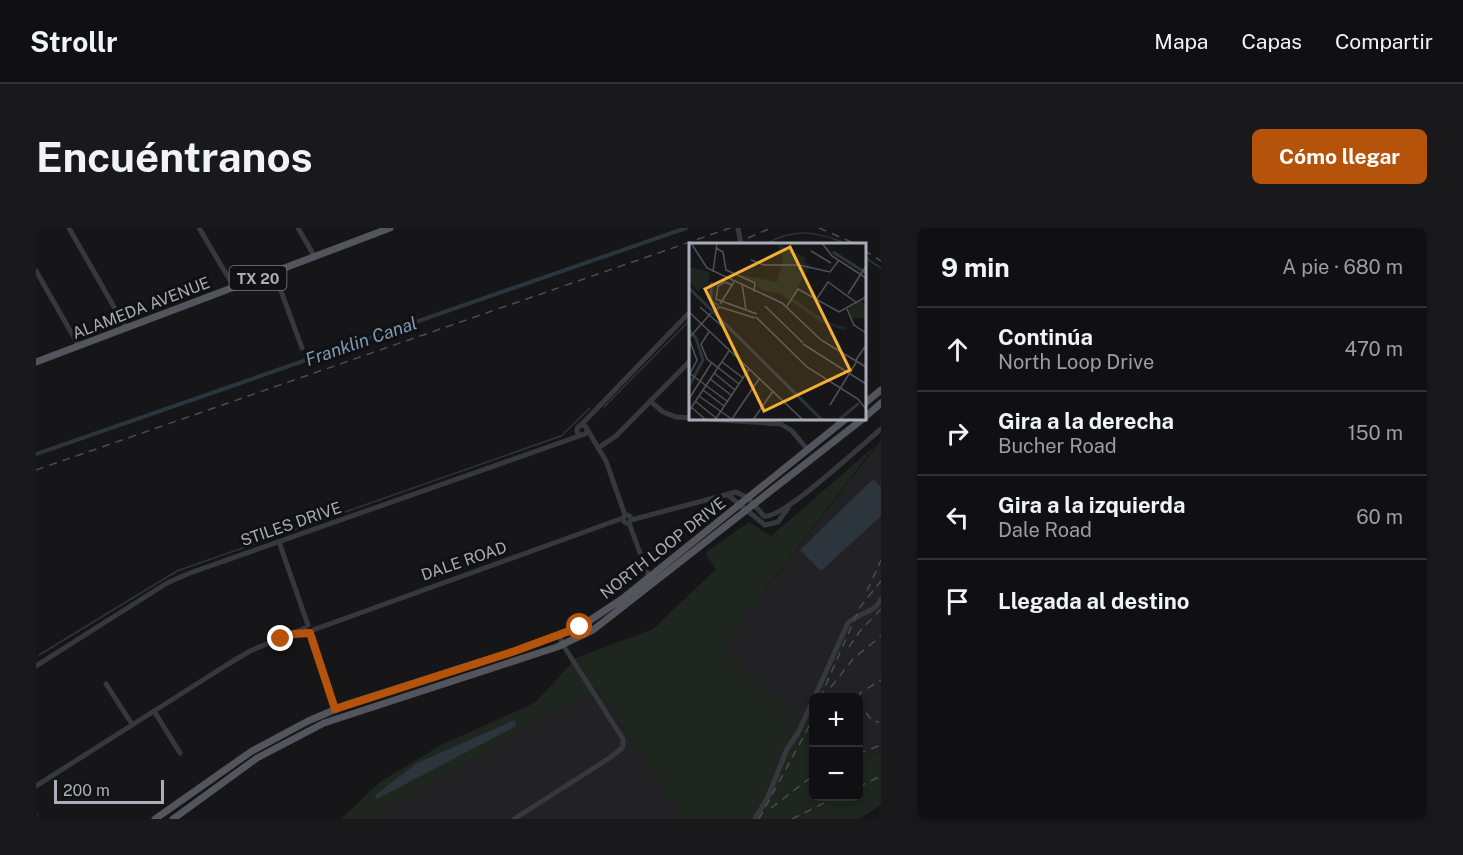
<!DOCTYPE html>
<html lang="es">
<head>
<meta charset="utf-8">
<style>
	:root { --surface:#101012; --page:#19191b; --text:#f1f3f6; --muted:#9c9d9f; --line:#303032; --accent:#b45309 }
	body { margin:0; font-family:"Public Sans",sans-serif; background:var(--page); color:var(--text) }
	.controls { position:absolute; right:18px; bottom:18px; display:grid; overflow:hidden; border-radius:9px; box-shadow:0 3px 9px #0003 }
	.controls button { width:54px; height:54px; display:grid; place-items:center; padding:0; border:0; border-bottom:2px solid var(--line); background:var(--surface); color:var(--text); font:30px sans-serif }
	.scale { position:absolute; left:18px; bottom:15px; width:110px; box-sizing:border-box; padding-left:6px; border:3px solid #a8adb8; border-top:0; font-size:16px; line-height:21px; white-space:nowrap; color:#a8adb8; -webkit-text-stroke:4px #111113; paint-order:stroke }
	.stop { position:absolute; width:18px; height:18px; margin:-14px; border:4px solid #b45309; border-radius:50%; background:#fff }
	.stop.end { background:#b45309; border-color:#fff; box-shadow:0 2px 6px #0008 }
	.list { margin:0; padding:0; list-style:none }
	h2 { display:flex; justify-content:space-between; align-items:center; height:78px; margin:0; padding:0 24px; font-size:26px }
	h2 small { font-size:20px; font-weight:400; color:var(--muted) }
	.list li { display:grid; grid-template-columns:39px 1fr auto; gap:18px; align-items:center; box-sizing:border-box; height:84px; padding:0 24px; border-top:2px solid var(--line) }
	.list b { display:block; font-size:22px; white-space:nowrap }
	.list p { margin:0; font-size:20px; white-space:nowrap; color:var(--muted) }
	.list em { font-size:20px; font-style:normal; color:var(--muted) }
	.icon { flex:none; width:33px; height:33px; fill:none; stroke:currentColor; stroke-width:2; stroke-linecap:round; stroke-linejoin:round }
	.map { position:relative; flex:none; width:845px; height:591px; overflow:hidden; border-radius:9px }
	header { display:flex; align-items:center; gap:36px; box-sizing:border-box; height:84px; padding:0 30px; background:var(--surface); border-bottom:2px solid var(--line) }
	header strong { font-size:28px }
	nav { display:flex; gap:33px; margin-inline-start:auto; font-size:21px }
	.intro { display:flex; align-items:center; justify-content:space-between; box-sizing:border-box; height:144px; padding:0 36px }
	h1 { margin:0; font-size:42px }
	.button { padding:15px 27px; border-radius:9px; background:var(--accent); color:#fff; font-size:21px; font-weight:700 }
	main { display:flex; gap:36px; padding:0 36px }
	aside { flex:1; background:var(--surface); border-radius:9px; box-shadow:0 3px 9px #0003 }
	.map>svg:first-child { display:block }
	.built { fill:#222225 }
	.green { fill:#1e261f }
	.water { fill:#2c353c }
	.lines { fill:none; stroke-linecap:round; stroke-linejoin:round }
	.stream { stroke:#2c353c; stroke-width:1.5 }
	.canal { stroke:#2c353c; stroke-width:4 }
	.minor { stroke:#37383d; stroke-width:5 }
	.major { stroke:#53555c; stroke-width:7 }
	.rail { stroke:#4a4c52; stroke-width:1.5; stroke-dasharray:8 6; stroke-linecap:butt }
	.route { stroke:#b45309; stroke-width:8 }
	.labels { text-anchor:middle; dominant-baseline:central; stroke-width:6; stroke-linejoin:round; paint-order:stroke }
	.shield { fill:#111113; stroke:#7b7e86; stroke-width:1.5 }
	.shield-label { font-size:15px; font-weight:bold; fill:#a8adb8 }
	.street-label { font-size:16px; fill:#a8adb8; stroke:#111113 }
	.water-label { font-size:18px; font-style:italic; fill:#7f9bb3; stroke:#111113 }
	.inset-river { fill:none; stroke:#2c353c; stroke-width:3 }
	.inset-road { fill:none; stroke:#505258; stroke-width:1.5 }
	.view { fill:#f2b134; fill-opacity:0.15; stroke:#f2b134; stroke-width:3 }
	.inset-edge { fill:none; stroke:#a8adb8; stroke-width:3 }
</style>
</head>
<body>
<header>
<strong>Strollr</strong>
<nav><a>Mapa</a><a>Capas</a><a>Compartir</a></nav>
</header>
<div class="intro"><h1>Encuéntranos</h1><a class="button">Cómo llegar</a></div>
<main>
<div class="map">
<svg width="845" height="591" viewBox="0 0 845 591">
	<rect width="100%" height="100%" fill="#161618"/>
	<path class="built" d="M845,212v312l-10,3 -12,-3 -1,-54h-44l-1,34 -91,-86z
		M560,460l88,131h-311l1,-4z"/>
	<path class="green" d="M840,217l-154,201 91,86 1,64h44l1,-44 12,3 10,-3v53l-22,14h-175l-88,-131 -222,127 -1,4h-32l39,-37 59,-36 97,-44 40,-44 77,-29 63,-60 -11,-16 44,-31 22,14z"/>
	<path class="water" d="M837,251l8,8v29l-60,55 -21,-21z
		M479,492l1,6 -139,73 -2,-4 42,-32z"/>
	<g class="lines">
		<path class="stream" d="M730,16c27,-16 51,-13 81,0
			M828,29l17,11
			M568,179l86,-87
			M3,427l138,-84 384,-135 29,-28"/>
		<path class="canal" d="M0,226l650,-226"/>
		<path class="minor" d="M33,0l57,100
			M163,0l35,59
			M262,0l17,29
			M702,0l3,16
			M0,43l43,75
			M238,44l28,76
			M614,173l13,11 13,5 105,7 11,7 16,19
			M541 202a5 5 0 1 1 10 0a5 5 0 1 1-10 0Z
			M544,198l110,-114
			M551,201l19,32 19,54
			M562,220l18,-12 74,-75
			M692,267l37,30 13,-3 10,-14
			M587 291a4 4 0 1 1 8 0a4 4 0 1 1-8 0Z
			M595,292l105,-28 12,6 16,18c18,4 99,-72 117,-87
			M593,295l21,57
			M243,314l29,83
			M277,402l310,-112
			M274,405l26,78
			M0,438l131,-83 23,-10 392,-138
			M70,456l26,40
			M778,470l34,-75c10,-10 27,-10 33,-24
			M118,483l26,42
			M0,558l189,-120 25,-15 55,-23
			M0,587l2,4
			M478,591l97,-62 12,-10v-8l-60,-94 -3,-9
			M719,591l13,-22 19,-48 12,-18 15,-33"/>
		<path class="major" d="M0,134l354,-134
			M828,176l17,-14
			M828,190l17,-15
			M119,591l97,-68 56,-30 40,-17 167,-53 65,-24 42,-28 225,-181
			M137,591l84,-61 67,-35 233,-76 36,-17 271,-212"/>
		<path class="rail" d="M783,0l37,16
			M712,10l23,-10
			M828,22l17,11
			M0,242l694,-242
			M831,363l14,-31
			M813,419l11,-16 21,-22
			M795,459l22,-28 28,-23
			M784,470l40,-91 21,-26
			M822,470l2,-5 21,-13
			M822,473l14,20 7,1
			M822,526l23,-9
			M822,559l23,-11
			M735,580l43,-33
			M723,591l55,-102
			M756,591l46,-23"/>
	</g>
	<g class="lines">
		<path class="route" d="M245,411l13,-5 16,-1 25,76 180,-58 65,-24"/>
	</g>
	<g class="labels">
		<rect class="shield" x="193.5" y="38" width="57" height="24" rx="4.5"/>
		<g class="shield-label">
			<text x="222" y="50">TX 20</text>
		</g>
		<g class="street-label">
			<text transform="translate(105 80) rotate(-21)">ALAMEDA AVENUE</text>
			<text transform="translate(255 296) rotate(-19)">STILES DRIVE</text>
			<text transform="translate(627 320) rotate(-38)">NORTH LOOP DRIVE</text>
			<text transform="translate(428 333) rotate(-19)">DALE ROAD</text>
		</g>
		<g class="water-label">
			<text transform="translate(325 113) rotate(-19)">Franklin Canal</text>
		</g>
	</g>
	<g transform="translate(653 15)">
		<rect width="177" height="177" fill="#161618"/>
		<path d="M88,0l29,15 -2,4 6,3 -18,33 34,23 22,7 -5,2 -22,-8 -42,-29 -15,-2 -7,-4v-4l-21,-9 41,8 6,-22zM0,24l21,5 -2,12 -10,7 -9,-10zM172,58l5,3v14h-14l-4,-9z" fill="#1e261f"/>
		<path class="inset-river" d="M144,9l33,21M22,39v19l8,5M0,45l133,132M0,87l7,8 7,22 -14,26M151,176l19,-16"/>
		<path class="inset-road" d="M2,0l16,25 75,35 39,37 45,27M133,0l10,13 34,22M27,5l7,4 3,18 29,13 -1,9M122,8l20,12M62,17l13,5h35l31,7 9,-12M24,29l4,-29M53,41l4,26M43,42l-7,-3 -7,4 -2,13 41,15M159,51l18,-28M127,57l12,-18 29,21M31,61l14,-22M76,63l38,37M98,63l11,-17 41,23 27,-15M11,64l23,20M158,66l7,16 12,8M25,68l6,-4 35,11M0,69l114,108M67,74l51,50 51,32 8,10M20,89l-8,12 6,15 32,25M0,95l22,-25M0,96l8,21 -7,14M114,101l63,40M167,117l10,-15M33,119l21,16M0,130l38,28M25,130l21,17M21,136l21,16M14,147l21,16M10,153l34,24M0,156l23,-37M6,158l21,17M141,162l27,-44M2,164l15,13M0,168l40,-60M43,176l27,-40M26,177l34,-51M64,177l20,-29"/>
		<path class="view" d="M101,4l60,123 -86,41 -59,-122z"/>
		<rect width="177" height="177" class="inset-edge"/>
	</g>
</svg>
<div class="controls">
<button>+</button>
<button>−</button>
</div>
<div class="scale">200 m</div>
<div class="stop" style="left:544px;top:399px"></div>
<div class="stop end" style="left:245px;top:411px"></div>
</div>
<aside>
<h2>9 min<small>A pie · 680 m</small></h2>
<ul class="list">
<li><svg class="icon" aria-label="ahead" viewBox="0 0 24 24"><path d="M12 20V5M6 11l6-6 6 6"/></svg><div><b>Continúa</b><p>North Loop Drive</p></div><em>470 m</em></li>
<li><svg class="icon" aria-label="right" viewBox="0 0 24 24"><path d="M7 20v-9h11M14 6l5 5-5 5"/></svg><div><b>Gira a la derecha</b><p>Bucher Road</p></div><em>150 m</em></li>
<li><svg class="icon" aria-label="left" viewBox="0 0 24 24"><path d="M17 20v-9H6M10 6l-5 5 5 5"/></svg><div><b>Gira a la izquierda</b><p>Dale Road</p></div><em>60 m</em></li>
<li><svg class="icon" aria-label="arrive" viewBox="0 0 24 24"><path d="M6 21V4h12l-3 4 3 4H6"/></svg><div><b>Llegada al destino</b></div></li>
</ul>
</aside>
</main>
</body>
</html>
